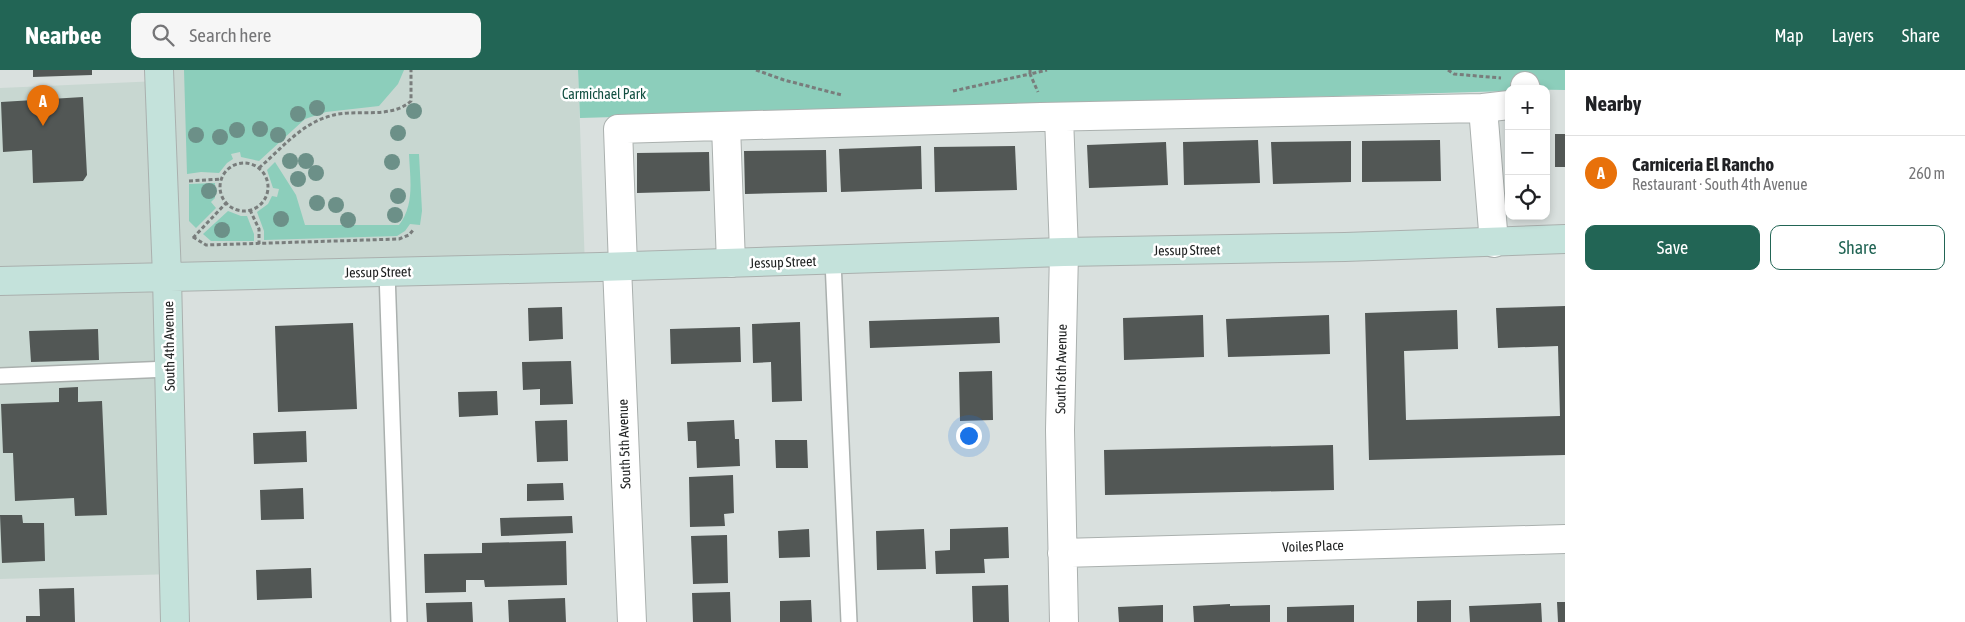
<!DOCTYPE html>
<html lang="en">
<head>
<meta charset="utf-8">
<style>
	:root { --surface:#fff; --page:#f6f6f6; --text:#202124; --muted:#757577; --line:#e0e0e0; --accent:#226555 }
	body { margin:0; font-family:"Asap Condensed",sans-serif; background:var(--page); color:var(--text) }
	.controls { position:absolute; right:15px; top:15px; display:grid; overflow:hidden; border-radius:10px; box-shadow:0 2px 8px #0003 }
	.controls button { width:45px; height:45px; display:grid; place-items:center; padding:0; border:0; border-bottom:1px solid var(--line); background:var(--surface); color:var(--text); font:25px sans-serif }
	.you { position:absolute; left:968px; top:365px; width:18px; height:18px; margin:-12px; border:4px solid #fff; border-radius:50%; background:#1a73e8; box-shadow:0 0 0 8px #1a73e833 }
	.badge { display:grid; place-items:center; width:32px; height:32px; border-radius:50%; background:var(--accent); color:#fff; font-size:16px; font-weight:700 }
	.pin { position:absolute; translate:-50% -41px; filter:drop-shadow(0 1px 2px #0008) }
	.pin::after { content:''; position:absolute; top:26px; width:18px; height:15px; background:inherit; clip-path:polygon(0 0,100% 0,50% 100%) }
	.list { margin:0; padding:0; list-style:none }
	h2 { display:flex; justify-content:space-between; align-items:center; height:65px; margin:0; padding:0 20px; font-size:21px }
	h2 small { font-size:16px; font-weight:400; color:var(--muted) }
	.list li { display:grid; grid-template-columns:32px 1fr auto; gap:15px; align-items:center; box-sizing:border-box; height:75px; padding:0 20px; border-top:1px solid var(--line) }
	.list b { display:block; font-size:19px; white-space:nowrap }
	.list p { margin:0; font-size:16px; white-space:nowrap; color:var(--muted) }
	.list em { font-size:16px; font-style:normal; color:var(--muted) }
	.actions { display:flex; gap:10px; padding:15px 20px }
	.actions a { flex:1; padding:11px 0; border:1px solid var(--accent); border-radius:10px; text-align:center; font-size:18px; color:var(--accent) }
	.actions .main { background:var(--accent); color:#fff }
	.icon { flex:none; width:28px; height:28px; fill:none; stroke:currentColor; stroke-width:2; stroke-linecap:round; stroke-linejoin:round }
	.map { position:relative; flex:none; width:1565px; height:552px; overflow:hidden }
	header { display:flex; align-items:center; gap:30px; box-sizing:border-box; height:70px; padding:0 25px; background:var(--accent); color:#fff }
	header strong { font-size:24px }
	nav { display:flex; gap:28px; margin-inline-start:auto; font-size:18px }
	.search { width:350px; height:45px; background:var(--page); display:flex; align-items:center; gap:12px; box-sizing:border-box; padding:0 18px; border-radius:10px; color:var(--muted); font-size:19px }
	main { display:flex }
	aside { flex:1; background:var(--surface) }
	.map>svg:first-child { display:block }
	.built { fill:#c8d7d1 }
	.green { fill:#8ccebb }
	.building { fill:#525755 }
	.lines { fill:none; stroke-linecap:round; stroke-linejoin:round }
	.lane-casing { stroke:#aab0ae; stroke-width:18 }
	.street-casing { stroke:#aab0ae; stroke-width:30 }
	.secondary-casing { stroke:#aab0ae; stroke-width:30 }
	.path { stroke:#797d7c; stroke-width:3; stroke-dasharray:4 2.5; stroke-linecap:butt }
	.lane { stroke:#fff; stroke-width:15 }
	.street { stroke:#fff; stroke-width:28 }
	.secondary { stroke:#c4e2db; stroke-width:28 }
	.tree { fill:#6c9088 }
	.labels { text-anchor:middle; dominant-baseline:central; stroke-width:5; stroke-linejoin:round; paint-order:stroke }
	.park-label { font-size:14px; fill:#124f41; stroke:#fff }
	.street-label { font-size:14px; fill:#202222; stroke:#fff }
</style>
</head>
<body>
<header>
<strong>Nearbee</strong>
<div class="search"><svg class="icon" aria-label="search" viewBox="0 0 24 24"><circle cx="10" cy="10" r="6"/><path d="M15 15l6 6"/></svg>Search here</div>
<nav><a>Map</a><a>Layers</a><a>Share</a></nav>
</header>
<main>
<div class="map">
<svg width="1565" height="552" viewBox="0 0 1565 552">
	<rect width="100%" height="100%" fill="#d9e0de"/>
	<path class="built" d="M159,0h419l7,197 -418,10 7,297 -174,5v-491l159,-7z"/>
	<path class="green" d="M184,0h220l-6,14 -19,22 -53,6 -21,7 -46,42 -18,-4 -1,-5 -9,2 2,5 -6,4 -8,10 -18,-1 -14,2z
		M578,0h987v20l-56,-1v2l-929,27z
		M409,84h10l3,57 -2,14 -10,-1 -5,7 -8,5 -133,4v-9l-7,-19 11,-8 4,-8 5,1 2,-8 -6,-1 -6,-18 8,-8 21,33 9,30h94c16,-21 11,-46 10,-71z
		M215,113v15l-4,4 5,6 -20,20 -7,-7v-37z
		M228,141l13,5h6l7,18v7h-43l-8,-7z"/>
	<path class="building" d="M33,0h59v5l-59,2z
		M83,27l4,78 -4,6 -50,2 -1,-33 -29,2 -2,-50z
		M1555,64h10v33h-10z
		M1258,70l2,43 -76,2 -1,-43z
		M1440,70l1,41 -79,1v-41z
		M1351,71v41l-78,2 -2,-42z
		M1166,72l2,43 -79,3 -2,-43z
		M921,76l1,43 -81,3 -2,-43z
		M1015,76l2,44 -82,2 -1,-45z
		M826,80l1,42 -82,2 -1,-43z
		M709,82l1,39 -73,2v-40z
		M1565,236v149l-196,5 -4,-147 92,-3 1,39 -54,2 2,69 154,-4 -2,-70 -60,2 -2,-40z
		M562,237l1,32 -34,2 -1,-33z
		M1203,245l1,42 -80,3 -1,-42z
		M1329,245l1,39 -102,3 -2,-38z
		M999,247l1,26 -130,5 -1,-27z
		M800,252l2,79 -30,1 -1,-40 -18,1 -1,-39z
		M353,253l4,86 -79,3 -3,-86z
		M740,257l1,35 -70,2 -1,-35z
		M98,259l1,31 -68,2 -2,-31z
		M571,291l2,43 -33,1v-16l-17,1 -1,-28z
		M992,301l1,49 -33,1 -1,-49z
		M78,317v15l24,-1 5,114 -32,1 -1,-18 -59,3 -2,-48h-10l-2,-49 58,-2v-14z
		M497,321l1,24 -39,2 -1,-25z
		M567,350l1,41 -31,1 -2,-41z
		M734,350l1,19h4l1,27 -43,2 -1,-27h-8l-1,-19z
		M306,361l1,31 -53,2 -1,-31z
		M775,370h32l1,28h-32z
		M1333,375l1,45 -229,5 -1,-45z
		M733,405l1,38 -10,1 1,12 -35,1 -1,-50z
		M563,413l1,17 -37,1v-17z
		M303,418l1,31 -43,1 -1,-30z
		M0,445h22l1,8h21l1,38 -43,2z
		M572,446l1,17 -72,3 -1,-18z
		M1008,457l1,31 -25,1 1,14 -49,1 -1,-23 15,-1v-21z
		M809,459l1,28 -31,1 -1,-27z
		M924,459l2,40 -49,1 -1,-39z
		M727,465l1,48 -35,1 -2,-48z
		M566,471l1,44 -82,2 -1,-7h-18v12l-41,1 -1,-39 58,-1v-10z
		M311,498l1,30 -55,2 -1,-30z
		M1008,515l1,37h-36l-1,-36z
		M74,518l1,34h-49v-6h14l-1,-27z
		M730,522l1,30h-38l-1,-29z
		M565,528l1,24h-57l-1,-22z
		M811,530l1,22h-32v-21z
		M1451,530v22h-34v-21z
		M472,532l1,20h-46l-1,-19z
		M1557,532h8v20h-7z
		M1541,533l1,19h-72l-1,-16z
		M1230,534v2l40,-1v17h-76l-1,-16z
		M1163,535v17h-44l-1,-15z
		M1354,535v17h-67v-15z"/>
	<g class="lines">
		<g class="lane-casing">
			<path id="lane" d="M833,191l16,361
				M387,202l12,350
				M0,306l169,-7"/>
		</g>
		<g class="street-casing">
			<path id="street" d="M1525,16l1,3
				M1059,47l5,135 -4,178 4,192
				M726,56l5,137
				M1494,173l-11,-135 26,-3
				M623,196l-5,-137 423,-12 442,-9
				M617,197l15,355
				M1062,483l503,-14"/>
		</g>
		<g class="secondary-casing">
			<path id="secondary" d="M159,0l8,207 8,345
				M0,211l600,-14 464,-15 281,-5 220,-8"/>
		</g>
		<path class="path" d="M756,0l28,10 58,15
			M1030,0v4l17,-4
			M1448,0l6,4 47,4
			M953,21l77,-17 8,18
			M220 117a24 24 0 1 1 48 0a24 24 0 1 1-48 0Z
			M259,98c22,-19 42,-44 71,-52 26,-8 60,4 81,-15v-31
			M189,111l32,-2
			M250,140l9,19v15
			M193,167l13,8 193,-6 10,-4 5,-6
			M193,168l33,-35"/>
		<use href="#lane" class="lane"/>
		<use href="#street" class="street"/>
		<use href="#secondary" class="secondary"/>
	</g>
	<g class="tree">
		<circle cx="317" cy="38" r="8"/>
		<circle cx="414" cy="41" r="8"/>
		<circle cx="298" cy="44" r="8"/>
		<circle cx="260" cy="59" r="8"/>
		<circle cx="237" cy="60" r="8"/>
		<circle cx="398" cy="63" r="8"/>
		<circle cx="196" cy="65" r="8"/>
		<circle cx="278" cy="65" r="8"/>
		<circle cx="220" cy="67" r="8"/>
		<circle cx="290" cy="91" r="8"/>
		<circle cx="306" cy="91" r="8"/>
		<circle cx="392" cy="92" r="8"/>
		<circle cx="316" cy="103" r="8"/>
		<circle cx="298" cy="109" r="8"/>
		<circle cx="209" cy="121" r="8"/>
		<circle cx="398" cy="126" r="8"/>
		<circle cx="317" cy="133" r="8"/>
		<circle cx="336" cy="135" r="8"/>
		<circle cx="395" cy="145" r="8"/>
		<circle cx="281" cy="149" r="8"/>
		<circle cx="348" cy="150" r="8"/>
		<circle cx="222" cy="160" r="8"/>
	</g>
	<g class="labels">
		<g class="park-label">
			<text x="604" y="24">Carmichael Park</text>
		</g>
		<g class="street-label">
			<text transform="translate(1187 180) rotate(-1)">Jessup Street</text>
			<text transform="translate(783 192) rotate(-2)">Jessup Street</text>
			<text transform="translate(378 202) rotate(-1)">Jessup Street</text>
			<text transform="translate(169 276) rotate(-91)">South 4th Avenue</text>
			<text transform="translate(1061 299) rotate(-89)">South 6th Avenue</text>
			<text transform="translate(624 374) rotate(-92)">South 5th Avenue</text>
			<text transform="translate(1313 476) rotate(-2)">Voiles Place</text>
		</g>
	</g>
</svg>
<div class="controls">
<button>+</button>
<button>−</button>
<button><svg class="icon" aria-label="locate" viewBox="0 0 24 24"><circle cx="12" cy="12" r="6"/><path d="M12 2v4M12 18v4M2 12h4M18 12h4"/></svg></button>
</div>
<div class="you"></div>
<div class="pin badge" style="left:43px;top:56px;background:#e8710a">A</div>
</div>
<aside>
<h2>Nearby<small></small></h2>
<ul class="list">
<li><span class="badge" style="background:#e8710a">A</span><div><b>Carniceria El Rancho</b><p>Restaurant · South 4th Avenue</p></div><em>260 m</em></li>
</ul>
<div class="actions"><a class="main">Save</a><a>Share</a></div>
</aside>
</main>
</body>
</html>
